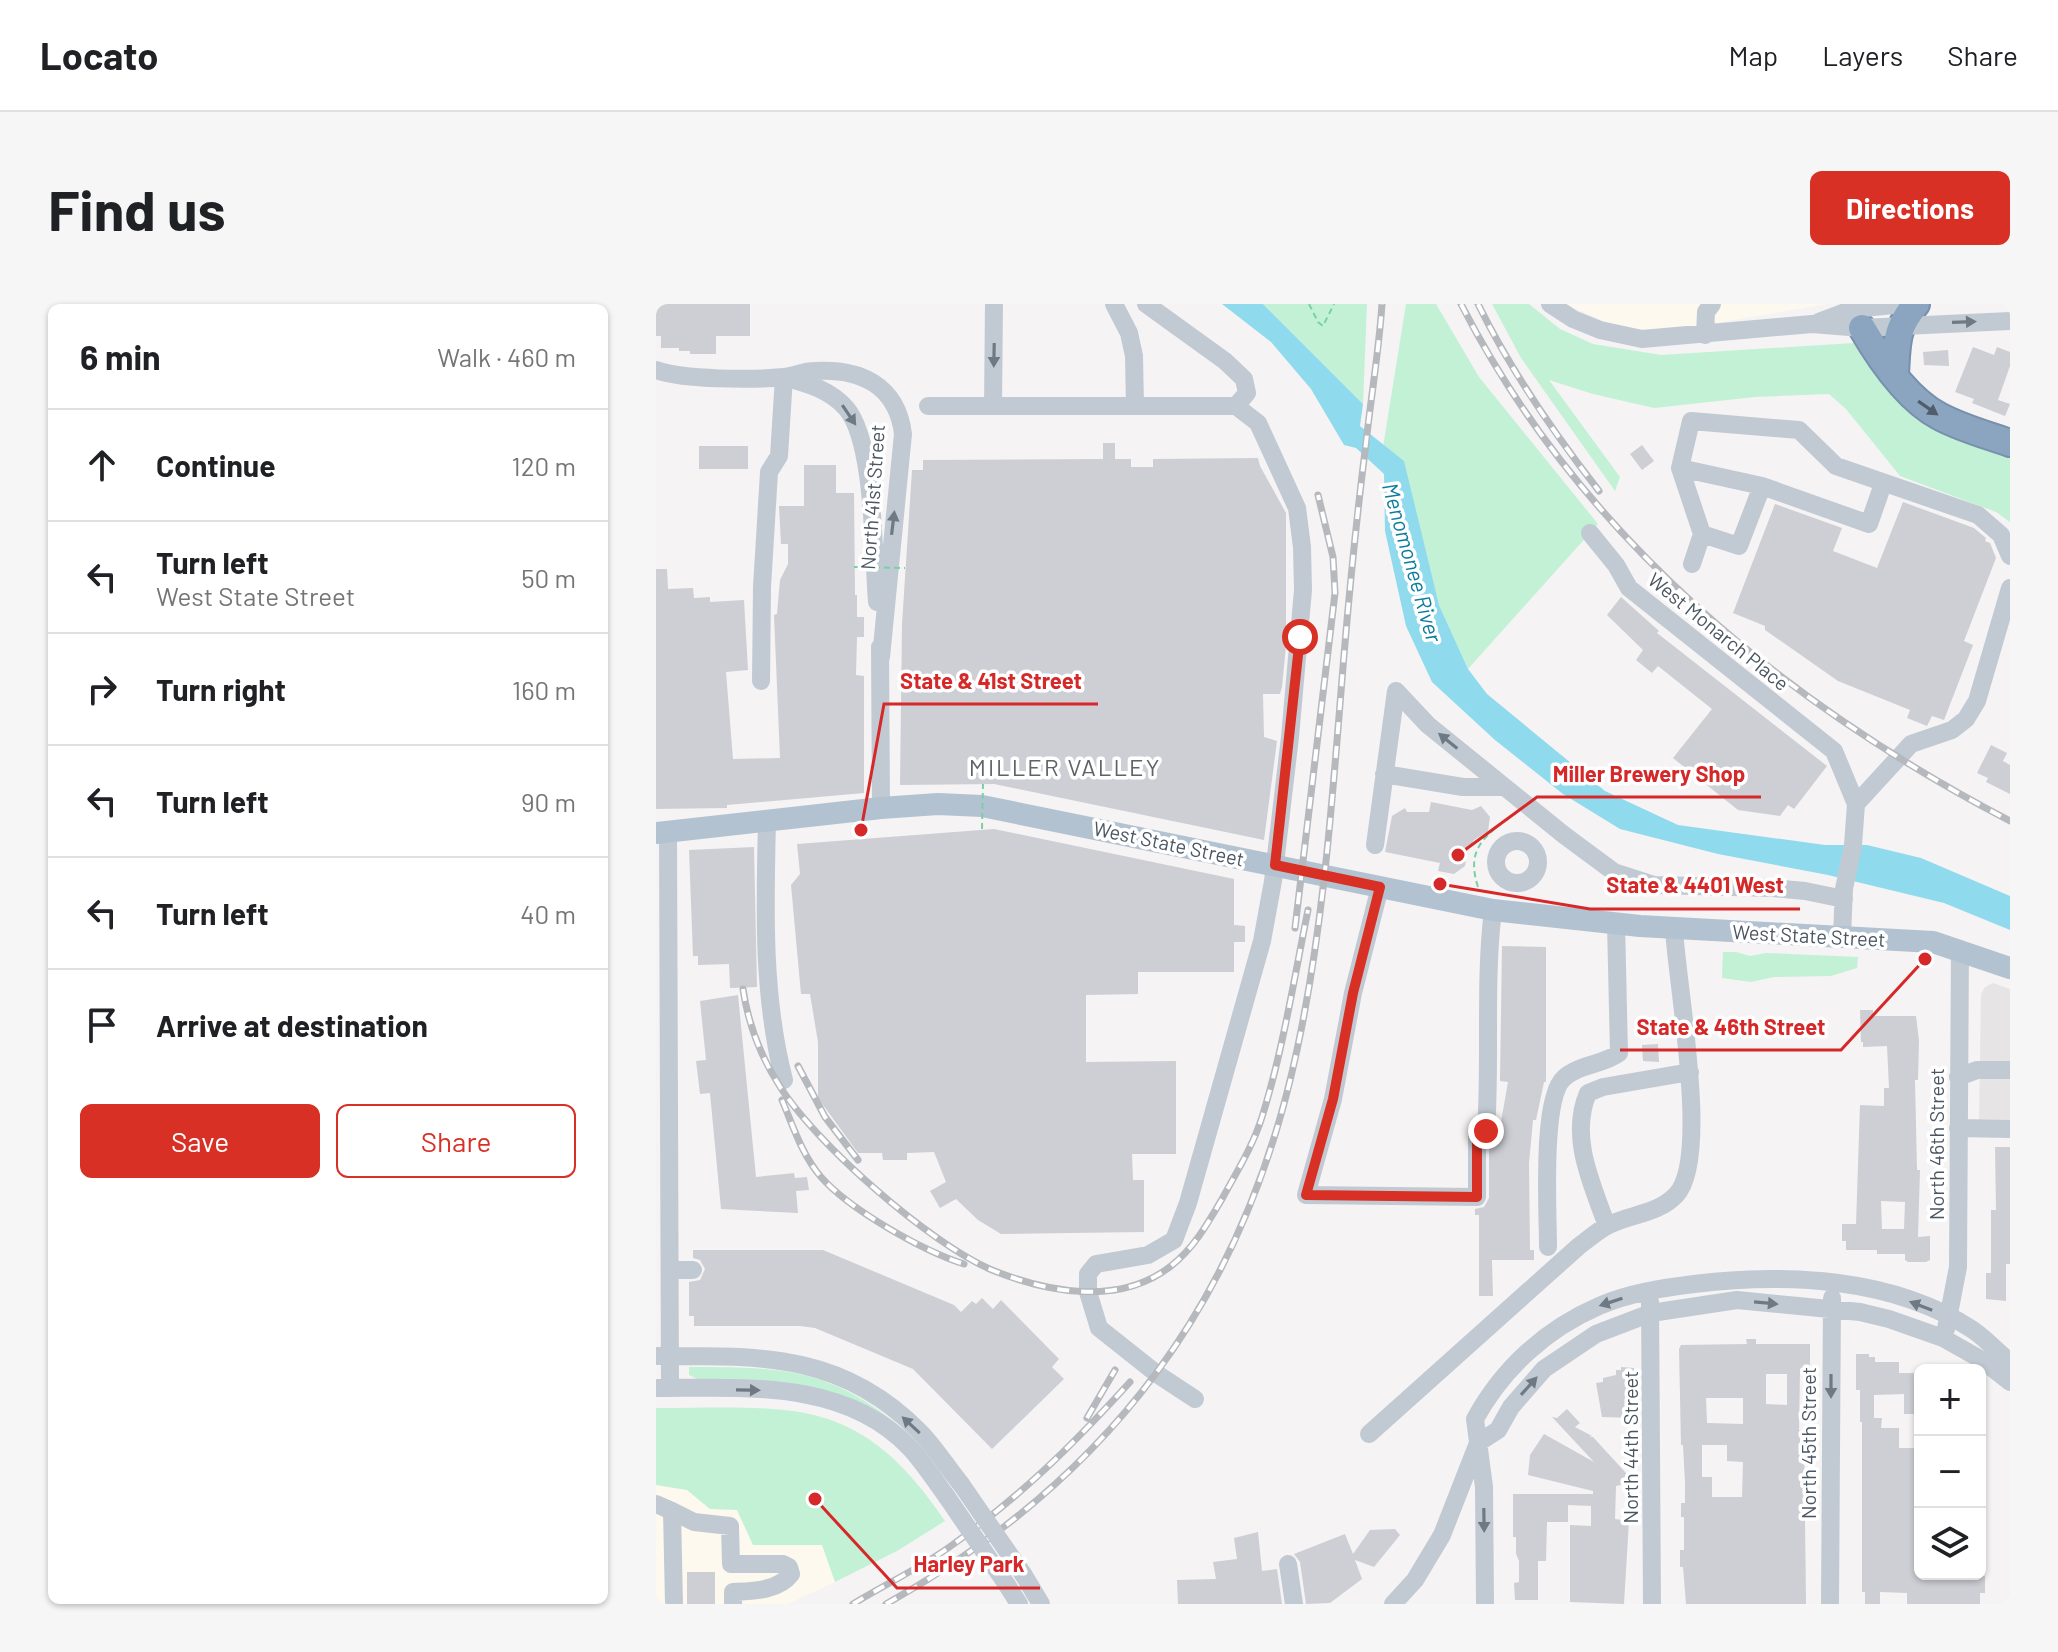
<!DOCTYPE html>
<html lang="en">
<head>
<meta charset="utf-8">
<style>
	:root { --surface:#fff; --page:#f6f6f6; --text:#202124; --muted:#757577; --line:#e0e0e0; --accent:#d93025 }
	body { margin:0; font-family:Barlow,sans-serif; background:var(--page); color:var(--text) }
	.controls { position:absolute; right:24px; bottom:24px; display:grid; overflow:hidden; border-radius:12px; box-shadow:0 2px 6px #0004 }
	.controls button { width:72px; height:72px; display:grid; place-items:center; padding:0; border:0; border-bottom:2px solid var(--line); background:var(--surface); color:var(--text); font:40px sans-serif }
	.stop { position:absolute; width:24px; height:24px; margin:-18px; border:6px solid #d93025; border-radius:50%; background:#fff }
	.stop.end { background:#d93025; border-color:#fff; box-shadow:0 2px 8px #0008 }
	.list { margin:0; padding:0; list-style:none }
	h2 { display:flex; justify-content:space-between; align-items:center; height:104px; margin:0; padding:0 32px; font-size:34px }
	h2 small { font-size:26px; font-weight:400; color:var(--muted) }
	.list li { display:grid; grid-template-columns:52px 1fr auto; gap:24px; align-items:center; box-sizing:border-box; height:112px; padding:0 32px; border-top:2px solid var(--line) }
	.list b { display:block; font-size:30px; white-space:nowrap }
	.list p { margin:0; font-size:26px; white-space:nowrap; color:var(--muted) }
	.list em { font-size:26px; font-style:normal; color:var(--muted) }
	.actions { display:flex; gap:16px; padding:24px 32px }
	.actions a { flex:1; padding:18px 0; border:2px solid var(--accent); border-radius:12px; text-align:center; font-size:28px; color:var(--accent) }
	.actions .main { background:var(--accent); color:#fff }
	.icon { flex:none; width:44px; height:44px; fill:none; stroke:currentColor; stroke-width:2; stroke-linecap:round; stroke-linejoin:round }
	.map { position:relative; flex:none; width:1354px; height:1300px; overflow:hidden; border-radius:12px }
	header { display:flex; align-items:center; gap:48px; box-sizing:border-box; height:112px; padding:0 40px; background:var(--surface); border-bottom:2px solid var(--line) }
	header strong { font-size:38px }
	nav { display:flex; gap:44px; margin-inline-start:auto; font-size:28px }
	.intro { display:flex; align-items:center; justify-content:space-between; box-sizing:border-box; height:192px; padding:0 48px }
	h1 { margin:0; font-size:56px }
	.button { padding:20px 36px; border-radius:12px; background:var(--accent); color:#fff; font-size:28px; font-weight:700 }
	main { display:flex; gap:48px; padding:0 48px }
	aside { flex:1; background:var(--surface); border-radius:12px; box-shadow:0 2px 6px #0004 }
	.map>svg:first-child { display:block }
	.commercial { fill:#fdf9ef }
	.education { fill:#e6e4e5 }
	.green { fill:#c3f1d5 }
	.water { fill:#90daee }
	.building { fill:#cdcfd5; fill-rule:evenodd }
	.lines { fill:none; stroke-linecap:round; stroke-linejoin:round }
	.highway-casing { stroke:#7690ad; stroke-width:30 }
	.path { stroke:#7ad0a6; stroke-width:2; stroke-dasharray:6 4; stroke-linecap:butt }
	.minor { stroke:#c1cad2; stroke-width:18 }
	.major { stroke:#b3c2d1; stroke-width:22 }
	.highway { stroke:#8ba5c1; stroke-width:26 }
	.rail-casing { stroke:#b5b8bd; stroke-width:7 }
	.rail { stroke:#fff; stroke-width:4; stroke-dasharray:12; stroke-linecap:butt }
	.path-bridge { stroke:#7ad0a6; stroke-width:2; stroke-dasharray:6 4; stroke-linecap:butt }
	.minor-bridge { stroke:#c1cad2; stroke-width:18 }
	.oneway { fill:#6e7983 }
	.oneway2 { fill:#505e6b }
	.route { stroke:#d93025; stroke-width:10 }
	.labels { text-anchor:middle; dominant-baseline:central; stroke-width:7; stroke-linejoin:round; paint-order:stroke }
	.street-label { font-size:20px; fill:#4a5661; stroke:#fff }
	.water-label { font-size:22px; font-style:italic; fill:#0c7c9b; stroke:#fff }
	.quarter-label { font-size:24px; letter-spacing:2px; fill:#5f6368; stroke:#fff }
	.leader { fill:none; stroke:#d62828; stroke-width:3 }
	.callout-dot { fill:#d62828; stroke:#fff; stroke-width:3 }
	.callout-label { font-size:22px; text-anchor:middle; font-weight:bold; fill:#d62828; stroke:#fff; stroke-width:7; stroke-linejoin:round; paint-order:stroke }
</style>
</head>
<body>
<header>
<strong>Locato</strong>
<nav><a>Map</a><a>Layers</a><a>Share</a></nav>
</header>
<div class="intro"><h1>Find us</h1><a class="button">Directions</a></div>
<main>
<aside>
<h2>6 min<small>Walk · 460 m</small></h2>
<ul class="list">
<li><svg class="icon" aria-label="ahead" viewBox="0 0 24 24"><path d="M12 20V5M6 11l6-6 6 6"/></svg><div><b>Continue</b></div><em>120 m</em></li>
<li><svg class="icon" aria-label="left" viewBox="0 0 24 24"><path d="M17 20v-9H6M10 6l-5 5 5 5"/></svg><div><b>Turn left</b><p>West State Street</p></div><em>50 m</em></li>
<li><svg class="icon" aria-label="right" viewBox="0 0 24 24"><path d="M7 20v-9h11M14 6l5 5-5 5"/></svg><div><b>Turn right</b></div><em>160 m</em></li>
<li><svg class="icon" aria-label="left" viewBox="0 0 24 24"><path d="M17 20v-9H6M10 6l-5 5 5 5"/></svg><div><b>Turn left</b></div><em>90 m</em></li>
<li><svg class="icon" aria-label="left" viewBox="0 0 24 24"><path d="M17 20v-9H6M10 6l-5 5 5 5"/></svg><div><b>Turn left</b></div><em>40 m</em></li>
<li><svg class="icon" aria-label="arrive" viewBox="0 0 24 24"><path d="M6 21V4h12l-3 4 3 4H6"/></svg><div><b>Arrive at destination</b></div></li>
</ul>
<div class="actions"><a class="main">Save</a><a>Share</a></div>
</aside>
<div class="map">
<svg width="1354" height="1300" viewBox="0 0 1354 1300">
	<rect width="100%" height="100%" fill="#f5f3f3"/>
	<path class="commercial" d="M910,0h260l-139,24 -25,2 -25,-1 -29,-6z
		M0,1181l31,5 23,19 27,1 16,35h69l13,37 -47,22h-132z"/>
	<path class="education" d="M1337,679l17,6v137l-31,-1 2,-131 4,-7z"/>
	<path class="green" d="M607,0h104l-4,100z
		M750,0h30l43,73 119,147 -130,145 -29,-64 -21,-82 -35,-76z
		M836,0h37l31,25 33,15 68,11 193,-12 82,84 38,19 36,12v64l-14,-10 -96,-36 -54,-67 -17,-15 -74,3 -101,11 -61,-14 -44,-14 71,97 -5,14 -94,-133z
		M1067,648h13l14,4 16,-3 92,4 -1,11 -26,8 -57,1 -23,5 -29,-4z
		M33,1063c103,0 146,2 227,73l-3,2 -26,-22 -188,-40 -10,-5z
		M0,1104c139,0 203,-14 289,113l-48,30 -62,31 -13,-37h-69l-16,-35 -27,-1 -23,-19 -31,-5z"/>
	<path class="water" d="M566,0h41l100,100 -3,22 44,35 35,144 29,64 19,25 118,97 73,34 147,20h42l54,13 89,38v34l-66,-27 -116,-28 -110,-21 -98,-25 -57,-35 -68,-54 -63,-58 -26,-56 -21,-95 -1,-57 -28,-26 -12,-3 -33,-56 -40,-47z"/>
	<path class="building" d="M0,0h94v32h-34v18h-26v-3h-11v-3h-18v-12h-5z
		M1317,43l21,8 3,-8 13,5v14l-12,34 12,4 -5,12 -33,-13 2,-4 -19,-7z
		M1292,46l1,16 -25,-1 -1,-13z
		M447,139h12v16h16v8h22v-8l105,-1 2,8 26,47v133l-4,41 -2,7h-17l1,43 13,4 -13,99 -270,-56 -94,1 2,-161 10,-154h11v-10l180,-1z
		M986,141l12,16 -12,9 -12,-16z
		M43,142h49v23h-49z
		M148,161h32v28h18l1,102h2v22h7v20h-7l-1,38 8,1v117l-137,12v3l-71,1v-240h11l1,20 25,-1 1,10 16,-1v5l34,-2 4,70 -22,2 7,87 47,-1 -6,-143 3,-1 3,-34 8,-16v-20h-7l-2,-38h25z
		M1247,198l71,26 12,10 -1,3 5,2 6,15 -32,83 9,4 -29,75 -12,-4 -5,10 -20,-8 3,-8 -72,-29 -73,-51v-4l-32,-13 42,-109 67,24 -9,23 44,17z
		M965,293l38,34 -2,2 170,133 -33,43 -6,-4 -8,11 -42,-6 -65,-52 39,-49 -54,-43 -6,7 -16,-13 7,-10 -36,-35z
		M1335,441l16,8 -4,8 7,4v29l-24,-12 2,-4 -11,-5z
		M775,498l41,8 9,-4 9,11 -2,14 -14,9 -7,11 -2,15 -11,8 -16,-3 2,-8 -55,-11 7,-36 13,-8 2,4h22z
		M338,525l240,50v46l11,1v16h-11v30h-96v22l-52,1v67l90,-1v93h-44l1,26h11v52l-143,2 -23,-14 -22,-21 -16,9 -10,-17 16,-9 -12,-30 -27,1v7h-24l-1,-7h-24l-40,-55v-56l-8,-48h-9l-10,-109 9,-11 -3,-30z
		M98,543l3,140 -27,1 -1,-24 -31,1v-9h-5l-4,-106z
		M846,642l44,1v135h-2l-8,38h-3l-4,43 1,87h4v10h-42l1,36h-14v-81h-4v-6l9,-2 5,-9v-55l9,-4 10,-57 -8,-1z
		M82,691l18,182 38,-4 1,5 12,-1 2,13 -13,1 2,22 -77,-4 -11,-116 -10,1 -4,-33 10,-1 -6,-59z
		M1204,706h13v6h43l3,25 -1,39h-3l2,90h3l-2,67 12,-1v24l-4,2h-18l-3,-2v-6h-28v-4h-31v-9h-4v-17h14l4,-119 24,1v-18h5l-2,-42 -24,1v-5h-2zM1225,897l24,1 -1,27h-22z
		M1002,740l1,18 -16,-1 -1,-16z
		M1339,843h15v117h-4v37l-20,-2v-26h5v-63h5z
		M37,946h130l131,55 7,7 11,-11 4,3 6,-6 11,11 8,-9 58,59 -7,8 12,12 -72,70 -79,-80 -98,-41 -15,-2h-106v-10h-5v-34l11,-2 5,-11 -5,-9 -7,-2z
		M1090,1035h10v5h54v28h-10l-1,58h5l2,174h-120l-3,-37h-3v-17h4v-33h-3v-14h4v-20l-2,-38h-2l-2,-96 2,-4 66,-1zM1110,1070h21v31l-21,-1zM1050,1094h37v26l-36,-1zM1046,1141h25v16l16,1 -1,35h-30v-20h-10z
		M1200,1050h13v3h6v5h24v11h21v41h-16v-20l-30,1v23h8l-1,10h18v20h21v126l65,2v17h-5v11h-73v-11l-27,-1v12h-15v-12h-3v-170h-2v-32h-4z
		M965,1063l13,1v50l-32,-1 -6,-34 7,-1v-4l13,-3v-5h5z
		M911,1105l13,14 -5,4 17,9 -3,1h4l33,36 -1,11 -9,2 -1,33 14,2 -5,83 -54,-2v-77l21,1v-20l-23,-1v17h-21l-1,39h-8v39h-23l-1,-17 5,-1v-21l-3,-7v-17h-3v-43h80v-3l-65,-16 2,-20 14,-21 50,28 -42,-45 5,1z
		M739,1225l5,6 -26,32 -19,-7 7,19 -32,24 -24,1 -6,-42 -6,-8 51,-20 8,20 17,-24z
		M602,1228l4,39 15,-2 5,35h-104l-1,-24 39,-1 -3,-17 24,-3 -3,-21z
		M31,1268h28v32h-28z"/>
	<g class="lines">
		<g class="highway-casing">
			<path id="highway" d="M1206,24c18,31 45,71 77,88 22,12 48,19 71,27
				M1239,70c2,-31 0,-45 21,-70"/>
		</g>
		<path class="path" d="M653,0l9,18 5,4 11,-22
			M822,583c-11,-34 2,-47 27,-67"/>
		<path class="minor" d="M458,0l15,29 5,23 1,50
			M490,0l79,57 19,18 3,14 -11,13
			M894,0l23,15 27,11 42,9 170,-15 50,4 148,-7
			M1163,18l34,-13 51,-5
			M1049,31l1,-23 6,-8
			M0,66c26,10 99,10 128,7 10,-1 20,-6 30,-6 46,-3 83,14 89,63l-22,223
			M131,74c22,6 43,12 59,30 29,33 27,148 31,194
			M272,102h308l22,17 39,85 5,39 1,43 -13,147 -17,144 -11,60 -74,262 -14,37 -26,15 -52,9 -8,10v18l11,36 58,46 38,25
			M337,102l1,-102
			M1024,164l22,66 37,12 23,-60
			M1227,180l-14,40 -107,-38 -82,-18 11,-47 108,9 37,36 142,49 23,20 9,21
			M934,229l26,32 13,23 205,163 22,53 -3,41 -9,44 -2,47
			M1036,260l10,-30
			M224,343l1,161
			M105,377l1,-94 7,-115 10,-16 5,-79
			M740,387l32,34 136,110 50,37 40,13 118,3 33,3 39,8
			M728,470l79,13h41
			M1200,500l55,-60 41,-14 14,-11 11,-18 33,-113
			M111,516c-2,87 -5,175 17,260
			M12,527l2,557
			M840 558a21 21 0 1 1 42 0a21 21 0 1 1-42 0Z
			M719,541l21,-154
			M724,583l-27,106 -20,106 -27,96 171,2v-63l9,-3c5,-73 -2,-148 7,-221
			M1302,773l19,-7h33
			M1302,824l52,1
			M951,922c-15,-42 -38,-89 -19,-133l15,-6 87,-15
			M892,943c0,-34 -7,-149 16,-169 15,-14 39,-13 55,-25l-3,-130
			M15,966h22
			M994,997l2,303
			M1290,1025l12,-62 2,-318
			M0,1052c103,0 185,-4 263,75 16,16 28,36 42,53
			M0,1084c87,0 189,-9 254,60 14,15 25,33 37,49
			M713,1130l210,-188c10,-7 19,-16 30,-21 22,-11 49,-11 67,-30 35,-36 0,-215 -2,-267
			M0,1200l16,7 2,93
			M16,1207l22,11 36,4 1,38h52l6,3 2,7c-13,17 -38,17 -58,18v12
			M632,1260l6,40
			M367,1270l18,30
			M351,1281l12,19
			M737,1300l22,-24 27,-45 36,-92 20,-13 13,-23 33,-38 52,-35 55,-21 86,-13 123,12 29,7 54,19 39,22 28,22
			M829,1300l-1,-117 -9,-68c28,-51 71,-90 124,-113 30,-13 63,-18 95,-22 92,-11 199,-7 279,46 13,9 25,22 37,32
			M1174,1300l2,-306"/>
		<path class="major" d="M0,529l225,-25 57,-4 44,2 511,104 147,16 293,16 77,26"/>
		<use href="#highway" class="highway"/>
		<g class="rail-casing">
			<path id="rail" d="M805,0c118,231 323,399 549,517
				M822,0c33,67 75,128 121,187
				M639,624l40,-335 -2,-36 -15,-62
				M87,685c5,34 17,66 36,96 35,57 151,159 213,185 57,23 128,36 179,-4 23,-18 37,-43 51,-67 14,-26 31,-53 40,-82 21,-67 32,-138 46,-207
				M142,762l27,51 33,43
				M126,796c11,26 20,55 39,77 29,33 102,74 143,87
				M431,1114l28,-48
				M197,1300c31,-19 65,-35 95,-56 72,-51 123,-101 182,-166
				M230,1300c223,-124 358,-304 411,-554 28,-130 36,-263 47,-395 6,-71 13,-141 22,-212 5,-46 13,-93 16,-139"/>
		</g>
		<use href="#rail" class="rail"/>
		<path class="path-bridge" d="M198,263l51,1
			M326,525l1,-45"/>
		<path class="minor-bridge" d="M305,1180l62,90
			M291,1193l60,88"/>
	</g>
	<defs><path id="oneway-solid" d="M-6-.8H1V-3.2L6.5 0L1 3.2V.8H-6Z" transform="scale(2)"/></defs>
	<g class="oneway">
		<use href="#oneway-solid" transform="translate(1308 18) rotate(-2)"/>
		<use href="#oneway-solid" transform="translate(338 51) rotate(91)"/>
		<use href="#oneway-solid" transform="translate(193 111) rotate(56)"/>
		<use href="#oneway-solid" transform="translate(237 219) rotate(-83)"/>
		<use href="#oneway-solid" transform="translate(792 437) rotate(-141)"/>
		<use href="#oneway-solid" transform="translate(955 998) rotate(162)"/>
		<use href="#oneway-solid" transform="translate(1110 999) rotate(5)"/>
		<use href="#oneway-solid" transform="translate(1265 1002) rotate(-159)"/>
		<use href="#oneway-solid" transform="translate(873 1082) rotate(-48)"/>
		<use href="#oneway-solid" transform="translate(1175 1082) rotate(90)"/>
		<use href="#oneway-solid" transform="translate(92 1086) rotate(1)"/>
		<use href="#oneway-solid" transform="translate(255 1121) rotate(-137)"/>
		<use href="#oneway-solid" transform="translate(828 1216) rotate(89)"/>
	</g>
	<use class="oneway2" href="#oneway-solid" transform="translate(1272 104) rotate(35)"/>
	<g class="lines">
		<path class="route" d="M644,333l-25,228 105,22 -27,106 -20,106 -27,96 171,2v-63l9,-3"/>
	</g>
	<g class="labels">
		<g class="street-label">
			<text transform="translate(216 193) rotate(-86)">North 41st Street</text>
			<text transform="translate(1063 327) rotate(39)">West Monarch Place</text>
			<text transform="translate(513 539) rotate(12)">West State Street</text>
			<text transform="translate(1153 631) rotate(3)">West State Street</text>
			<text transform="translate(1280 840) rotate(-90)">North 46th Street</text>
			<text transform="translate(1152 1139) rotate(-90)">North 45th Street</text>
			<text transform="translate(974 1143) rotate(-90)">North 44th Street</text>
		</g>
		<g class="water-label">
			<text transform="translate(757 258) rotate(74)">Menomonee River</text>
		</g>
		<g class="quarter-label">
			<text x="409" y="462">MILLER VALLEY</text>
		</g>
	</g>
	<path class="leader" d="M205 526L228 400H442M802 551L881 493H1105M784 580L934 605H1144M1269 655L1185 746H964M159 1195L241 1284H384"/>
	<g class="callout-dot">
		<circle cx="205" cy="526" r="8"/>
		<circle cx="802" cy="551" r="8"/>
		<circle cx="784" cy="580" r="8"/>
		<circle cx="1269" cy="655" r="8"/>
		<circle cx="159" cy="1195" r="8"/>
	</g>
	<g class="callout-label">
		<text x="335" y="385">State &amp; 41st Street</text>
		<text x="993" y="478">Miller Brewery Shop</text>
		<text x="1039" y="589">State &amp; 4401 West</text>
		<text x="1075" y="731">State &amp; 46th Street</text>
		<text x="313" y="1268">Harley Park</text>
	</g>
</svg>
<div class="controls">
<button>+</button>
<button>−</button>
<button><svg class="icon" aria-label="layers" viewBox="0 0 24 24"><path d="M12 4l9 5-9 5-9-5zM3 14l9 5 9-5"/></svg></button>
</div>
<div class="stop" style="left:644px;top:333px"></div>
<div class="stop end" style="left:830px;top:827px"></div>
</div>
</main>
</body>
</html>
